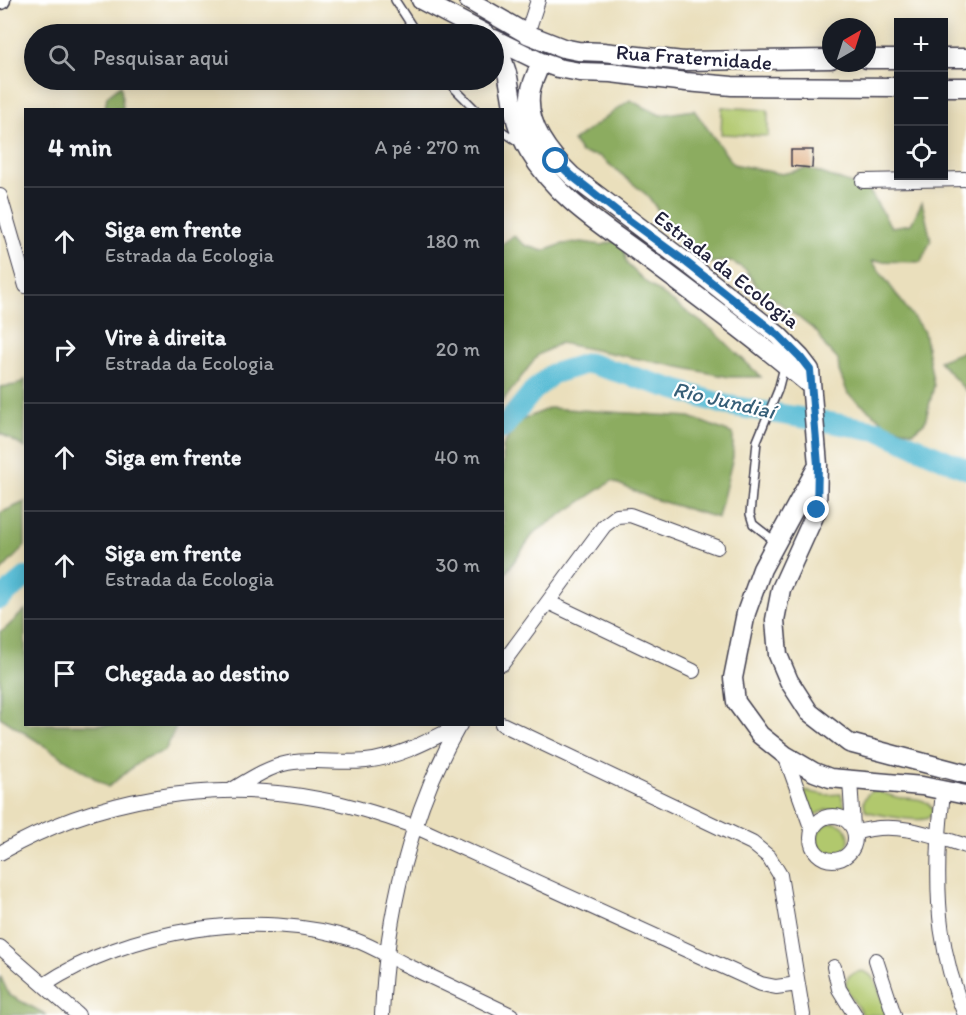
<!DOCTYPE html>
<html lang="pt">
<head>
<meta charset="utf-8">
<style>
	:root { --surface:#171b24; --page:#20242c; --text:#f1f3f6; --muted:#9ea1a6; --line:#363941 }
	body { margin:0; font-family:Itim,sans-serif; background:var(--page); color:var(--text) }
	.controls { position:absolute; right:18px; top:18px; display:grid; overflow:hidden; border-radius:0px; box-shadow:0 3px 15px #0003 }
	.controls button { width:54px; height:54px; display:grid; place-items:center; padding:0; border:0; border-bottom:2px solid var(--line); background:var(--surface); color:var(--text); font:30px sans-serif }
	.compass { position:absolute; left:822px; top:18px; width:54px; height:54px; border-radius:50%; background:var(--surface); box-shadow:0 3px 15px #0003; rotate:39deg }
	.stop { position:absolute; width:18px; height:18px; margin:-14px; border:4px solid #1f6fb2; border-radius:50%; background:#fff }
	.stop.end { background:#1f6fb2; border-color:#fff; box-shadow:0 2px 6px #0008 }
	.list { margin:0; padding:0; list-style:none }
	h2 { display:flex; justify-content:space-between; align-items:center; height:78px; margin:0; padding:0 24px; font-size:26px }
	h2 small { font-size:20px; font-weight:400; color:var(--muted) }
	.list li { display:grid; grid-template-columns:39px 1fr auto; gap:18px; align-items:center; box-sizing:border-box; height:108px; padding:0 24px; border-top:2px solid var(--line) }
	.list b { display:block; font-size:22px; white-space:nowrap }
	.list p { margin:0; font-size:20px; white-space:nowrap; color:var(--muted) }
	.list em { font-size:20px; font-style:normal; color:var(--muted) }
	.icon { flex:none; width:33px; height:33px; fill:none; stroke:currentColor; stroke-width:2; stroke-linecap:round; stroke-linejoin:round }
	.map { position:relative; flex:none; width:966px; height:1015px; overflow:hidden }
	.search { position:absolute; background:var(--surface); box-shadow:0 3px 15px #0003; left:24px; top:24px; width:480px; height:66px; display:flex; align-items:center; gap:15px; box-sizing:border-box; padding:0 21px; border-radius:33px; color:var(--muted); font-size:22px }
	.panel { position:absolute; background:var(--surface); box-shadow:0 3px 15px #0003; left:24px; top:108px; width:480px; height:618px; border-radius:0px }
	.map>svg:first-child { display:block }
	.green { fill:#b1c86d; stroke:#6a7554; stroke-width:1.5 }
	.forest { fill:#8cac60; stroke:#57674e; stroke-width:1.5 }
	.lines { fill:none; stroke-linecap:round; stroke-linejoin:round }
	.river { stroke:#56bbd4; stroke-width:21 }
	.building { fill:#e2b58b }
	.lane-casing { stroke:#403e4e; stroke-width:10 }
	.street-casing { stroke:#403e4e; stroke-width:16 }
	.secondary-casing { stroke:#403e4e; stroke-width:21 }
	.lane { stroke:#fff; stroke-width:7 }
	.street { stroke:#fff; stroke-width:14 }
	.secondary { stroke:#fff; stroke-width:18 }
	.route { stroke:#1f6fb2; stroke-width:8 }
	.labels { text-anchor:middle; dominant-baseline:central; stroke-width:4.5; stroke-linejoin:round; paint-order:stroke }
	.street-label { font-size:21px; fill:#22223b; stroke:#fff }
	.water-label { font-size:22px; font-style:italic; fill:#375f78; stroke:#fff }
</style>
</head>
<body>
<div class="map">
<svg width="966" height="1015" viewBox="0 0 966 1015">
	<rect width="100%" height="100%" fill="#fff"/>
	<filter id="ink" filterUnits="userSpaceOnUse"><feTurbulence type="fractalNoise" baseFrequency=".0167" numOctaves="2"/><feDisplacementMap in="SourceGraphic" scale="12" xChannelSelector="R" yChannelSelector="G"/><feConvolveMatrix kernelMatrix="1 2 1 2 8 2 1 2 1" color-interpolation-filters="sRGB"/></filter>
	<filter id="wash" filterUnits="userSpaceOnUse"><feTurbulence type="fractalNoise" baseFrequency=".008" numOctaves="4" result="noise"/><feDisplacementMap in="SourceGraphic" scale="24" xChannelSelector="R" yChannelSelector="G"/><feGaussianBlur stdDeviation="1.35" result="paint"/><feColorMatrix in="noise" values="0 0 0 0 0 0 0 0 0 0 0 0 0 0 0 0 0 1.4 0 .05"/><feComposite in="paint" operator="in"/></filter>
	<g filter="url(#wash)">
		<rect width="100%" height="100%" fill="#eadfbc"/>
		<path class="green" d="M722,107l46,3v26l-47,-2z
			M804,791l22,4 15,-1 4,14v1l-19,1 -14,6z
			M871,791c9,0 16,4 25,6 13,3 29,-2 37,13 -2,3 -2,6 -5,8 -9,5 -53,-4 -62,-7 -4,-9 -2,-14 5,-20z
			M817 839a16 16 0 1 1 32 0a16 16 0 1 1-32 0Z
			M862,971c17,3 19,30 25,44h-24c-9,-14 -33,-39 -1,-44z"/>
		<path class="forest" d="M121,85l2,24h-18l2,-13z
			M630,100l30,15 34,-5 39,54 49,10 25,-6 62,22 22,37 20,-3 11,-22 9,38 -10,22 -49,-1 52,71 10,54 -9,36 -12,10 -25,-7 -40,-31 -9,-23 -1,-11 -13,-14 -8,-14 -62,-48 -9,-14 -15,-9 -20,2 -16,-8 -16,-14 -31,-45 -49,-40 -18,-3 -8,-12z
			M514,236l11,9 18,6 20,-7 19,-2 20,3 20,-6 5,25 20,19 68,49 46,45h-32l-169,-34 -22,12 -35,46 -1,-157z
			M966,350v41l-27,-30z
			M25,380v68l-25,-15v-46l16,-2z
			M549,408l141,9 43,17v23l-15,61 -68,-20 -38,-17 -78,52 -31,44v-131l15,-24z
			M25,502v44l-25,26v-59z
			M25,610l1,114 151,1 -12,26 -22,8 -35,28 -108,-70v-86l4,-1z
			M0,975l9,20 38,20h-47z"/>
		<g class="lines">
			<path class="river" d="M502,429l32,-39 18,-16 36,-11 138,42 154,26 86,38
				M0,599l26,-22"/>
		</g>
		<g id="blocks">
			<path class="building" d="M791,150h22l-1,18 -21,-2z"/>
		</g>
	</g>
	<g filter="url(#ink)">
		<use href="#blocks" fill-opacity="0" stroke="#403e4e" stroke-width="1.5"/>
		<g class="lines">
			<g class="lane-casing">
				<path id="lane" d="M395,0l22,34
					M446,80l30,30
					M502,131l18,12
					M776,542l-23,-18 -3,-10 7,-73 21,-51 6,-23"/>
			</g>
			<g class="street-casing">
				<path id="street" d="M527,34l11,-34
					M863,181l103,-2
					M0,196l26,90
					M548,602l145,69
					M502,664l102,-138 13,-10 13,-1 87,32
					M502,724l250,119 17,14 11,18 23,140
					M785,755l27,75
					M850,780l3,47
					M943,790c-1,17 -4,34 -4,51 -3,64 1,114 26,174
					M230,791c17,-10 38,-24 58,-28 26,-5 52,1 78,-2 34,-4 64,-21 94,-36
					M811 838a22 22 0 1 1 44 0a22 22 0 1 1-44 0Z
					M855,833c38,-13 75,1 111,13
					M0,853c95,-55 212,-75 319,-54 33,6 65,17 97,28l345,157 15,3 22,-3
					M0,947l78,68
					M876,960l18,55
					M834,967l5,22 16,26
					M44,985c83,-55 215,-78 311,-45 17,6 33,16 49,24 36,17 72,34 107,51
					M382,1015c4,-98 28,-205 78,-291"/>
			</g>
			<g class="secondary-casing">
				<path id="secondary" d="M0,0h1
					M421,0l65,34
					M468,0l59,34 36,14 15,3 25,1 80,9 148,-2
					M494,39c5,12 11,25 14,38 5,27 6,49 21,74 30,50 75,75 120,109 55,41 110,82 162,126
					M494,39l47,23 17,6 22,4 31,1 75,9 46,4 166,1
					M944,58h22
					M867,59h31
					M541,62c-3,9 -8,18 -10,27 -7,34 19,66 41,87l115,87 91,72 22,22 10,13 8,95 -1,45 -36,79 -6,31 3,35 11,26 20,31 40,31 117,31
					M944,87h22
					M816,469l-54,100 -16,44 -13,65 3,24 24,33 25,20 29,17 16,6 92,8 44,9"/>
			</g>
			<use href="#lane" class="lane"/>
			<use href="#street" class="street"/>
			<use href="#secondary" class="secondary"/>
		</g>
	</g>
	<g class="lines" filter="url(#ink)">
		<path class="route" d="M556,161l16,15 47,37 68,50 91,72 22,22 10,13 8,95 -1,45"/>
	</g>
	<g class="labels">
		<g class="street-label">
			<text transform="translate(694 57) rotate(4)">Rua Fraternidade</text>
			<text transform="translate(727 269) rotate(38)">Estrada da Ecologia</text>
		</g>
		<g class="water-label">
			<text transform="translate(724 400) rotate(13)">Rio Jundiaí</text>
		</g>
	</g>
</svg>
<div class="controls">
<button>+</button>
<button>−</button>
<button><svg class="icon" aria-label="locate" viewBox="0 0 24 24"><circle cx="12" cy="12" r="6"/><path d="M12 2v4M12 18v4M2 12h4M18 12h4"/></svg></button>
</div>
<svg class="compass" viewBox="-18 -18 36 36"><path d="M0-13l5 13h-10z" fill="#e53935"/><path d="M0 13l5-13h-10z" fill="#9ea1a6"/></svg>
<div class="stop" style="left:556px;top:161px"></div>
<div class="stop end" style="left:817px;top:510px"></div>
<div class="search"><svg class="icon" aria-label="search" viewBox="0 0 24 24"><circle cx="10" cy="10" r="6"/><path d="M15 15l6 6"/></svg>Pesquisar aqui</div>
<section class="panel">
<h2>4 min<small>A pé · 270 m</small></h2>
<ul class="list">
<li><svg class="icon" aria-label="ahead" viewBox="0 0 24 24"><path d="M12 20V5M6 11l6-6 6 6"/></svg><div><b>Siga em frente</b><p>Estrada da Ecologia</p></div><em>180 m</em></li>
<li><svg class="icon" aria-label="right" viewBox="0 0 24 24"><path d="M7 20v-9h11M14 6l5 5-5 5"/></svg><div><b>Vire à direita</b><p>Estrada da Ecologia</p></div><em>20 m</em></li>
<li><svg class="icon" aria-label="ahead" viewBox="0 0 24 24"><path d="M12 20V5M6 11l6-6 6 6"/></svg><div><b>Siga em frente</b></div><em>40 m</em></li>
<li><svg class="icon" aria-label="ahead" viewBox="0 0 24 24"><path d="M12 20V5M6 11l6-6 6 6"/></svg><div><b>Siga em frente</b><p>Estrada da Ecologia</p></div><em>30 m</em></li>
<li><svg class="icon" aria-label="arrive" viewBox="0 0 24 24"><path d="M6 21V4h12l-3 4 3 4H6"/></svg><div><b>Chegada ao destino</b></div></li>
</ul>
</section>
</div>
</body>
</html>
